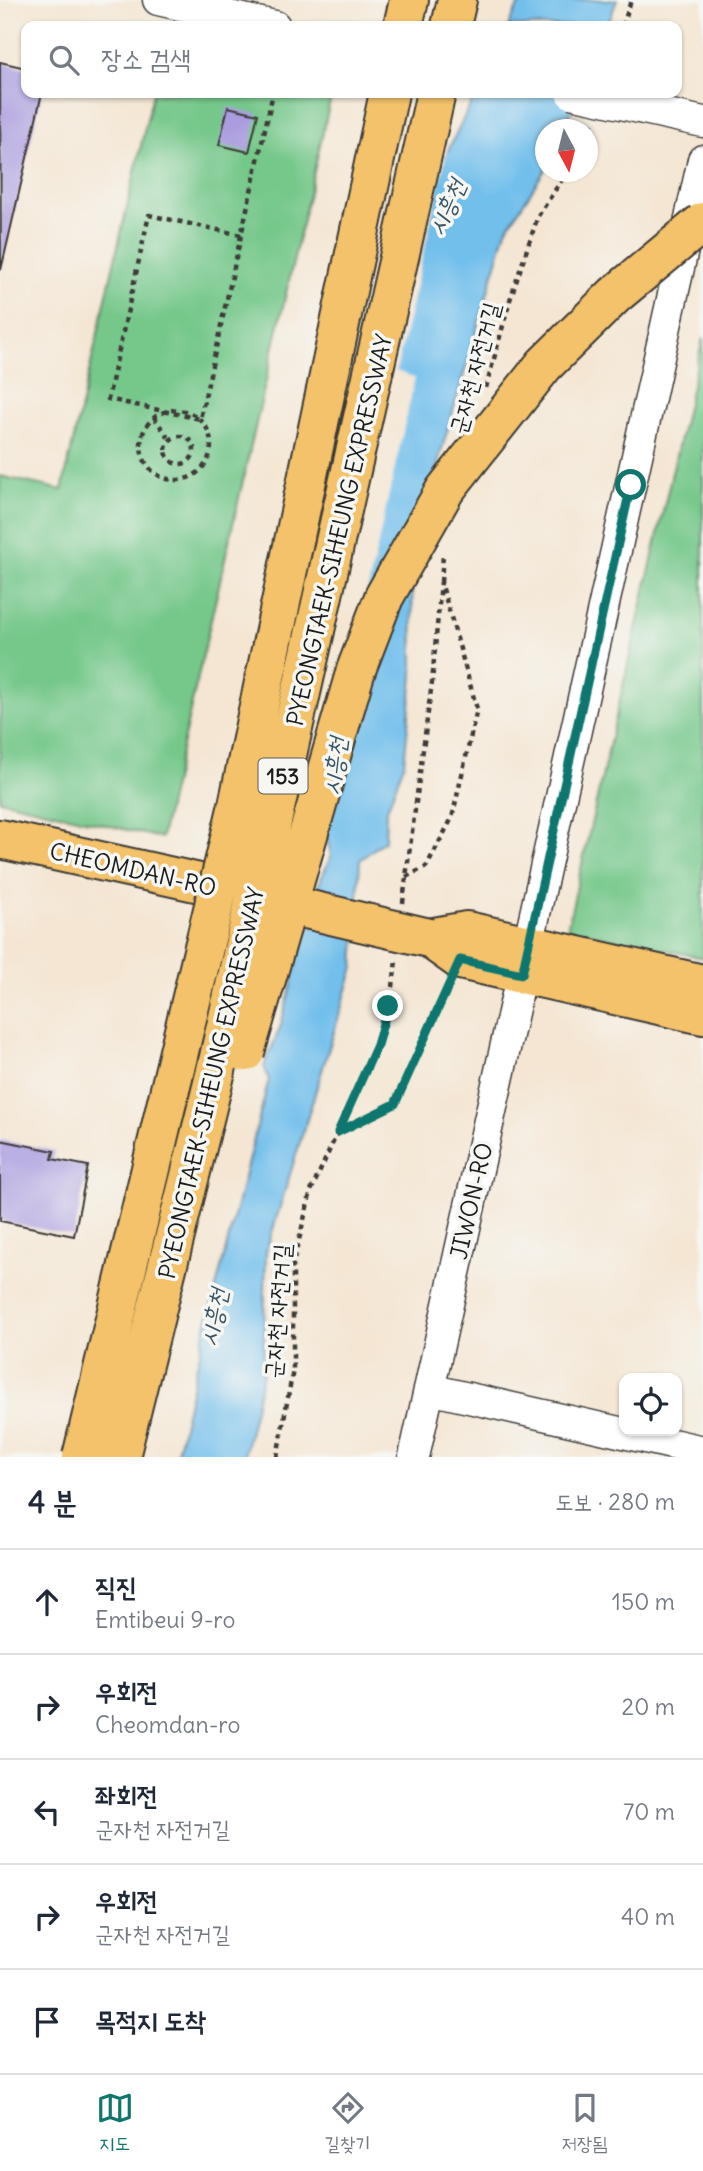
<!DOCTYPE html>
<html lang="ko">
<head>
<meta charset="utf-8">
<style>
	:root { --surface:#fff; --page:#f6f6f7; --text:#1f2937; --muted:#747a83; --line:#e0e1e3; --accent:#0f766e }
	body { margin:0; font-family:Delius,"Poor Story",sans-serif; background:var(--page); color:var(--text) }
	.controls { position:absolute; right:21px; bottom:21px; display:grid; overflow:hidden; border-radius:14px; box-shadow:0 2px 5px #0004 }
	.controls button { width:63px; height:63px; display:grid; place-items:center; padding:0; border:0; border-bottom:2px solid var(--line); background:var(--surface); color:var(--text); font:35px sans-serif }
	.compass { position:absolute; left:535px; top:119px; width:63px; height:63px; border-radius:50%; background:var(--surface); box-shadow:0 2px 5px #0004; rotate:173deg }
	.stop { position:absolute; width:21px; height:21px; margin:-16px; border:5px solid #0f766e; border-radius:50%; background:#fff }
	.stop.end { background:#0f766e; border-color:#fff; box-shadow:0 2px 7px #0008 }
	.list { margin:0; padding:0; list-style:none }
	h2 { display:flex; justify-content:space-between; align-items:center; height:91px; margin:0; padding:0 28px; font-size:30px }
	h2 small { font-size:23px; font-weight:400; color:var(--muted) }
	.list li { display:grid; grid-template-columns:46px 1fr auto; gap:21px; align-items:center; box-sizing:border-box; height:105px; padding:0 28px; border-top:2px solid var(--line) }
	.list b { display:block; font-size:26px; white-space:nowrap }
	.list p { margin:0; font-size:23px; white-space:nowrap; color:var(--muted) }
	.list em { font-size:23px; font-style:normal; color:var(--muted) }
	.icon { flex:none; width:38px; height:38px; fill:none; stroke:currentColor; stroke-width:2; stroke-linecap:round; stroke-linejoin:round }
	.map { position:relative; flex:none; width:703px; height:1457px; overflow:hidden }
	.search { position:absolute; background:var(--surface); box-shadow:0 2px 5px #0004; left:21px; right:21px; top:21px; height:77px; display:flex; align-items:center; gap:18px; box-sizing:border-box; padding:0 24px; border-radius:14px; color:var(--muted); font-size:26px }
	.sheet { height:616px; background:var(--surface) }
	nav { display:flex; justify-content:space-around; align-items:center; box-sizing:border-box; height:98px; border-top:2px solid var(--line); background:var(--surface); font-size:19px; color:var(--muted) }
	nav a { display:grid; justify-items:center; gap:4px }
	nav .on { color:var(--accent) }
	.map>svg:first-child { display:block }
	.green { fill:#75c78a; stroke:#487253; stroke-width:2 }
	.water { fill:#72bfec; stroke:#476e84; stroke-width:2 }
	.pier { fill:#f4e6d3 }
	.building { fill:#ab9cdf }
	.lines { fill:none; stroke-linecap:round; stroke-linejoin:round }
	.minor-casing { stroke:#3c3a37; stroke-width:33 }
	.major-casing { stroke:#3c3a37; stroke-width:42 }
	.highway-casing { stroke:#3c3a37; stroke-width:42 }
	.path { stroke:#3c3a37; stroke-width:4.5; stroke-dasharray:5 5; stroke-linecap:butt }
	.minor { stroke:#fff; stroke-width:30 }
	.major { stroke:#f3c26a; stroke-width:38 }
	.highway { stroke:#f3c26a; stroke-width:38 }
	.minor-bridge-casing { stroke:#3c3a37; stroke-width:33; stroke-linecap:butt }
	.major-bridge-casing { stroke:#3c3a37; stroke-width:42; stroke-linecap:butt }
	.highway-bridge-casing { stroke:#3c3a37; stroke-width:42; stroke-linecap:butt }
	.minor-bridge { stroke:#fff; stroke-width:30 }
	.major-bridge { stroke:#f3c26a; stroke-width:38 }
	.highway-bridge { stroke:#f3c26a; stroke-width:38 }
	.route { stroke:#0f766e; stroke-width:9 }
	.labels { text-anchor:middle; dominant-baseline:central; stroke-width:7; stroke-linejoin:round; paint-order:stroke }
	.shield { fill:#f6f6f2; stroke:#5d5d5c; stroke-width:2 }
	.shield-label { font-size:21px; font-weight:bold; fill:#1c1c1c }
	.street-label { font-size:23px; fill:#1c1c1c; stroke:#f6f6f2 }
	.water-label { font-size:24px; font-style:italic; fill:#3a5565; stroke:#f6f6f2 }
</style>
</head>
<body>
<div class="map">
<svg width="703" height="1457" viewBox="0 0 703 1457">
	<rect width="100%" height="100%" fill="#f6f6f2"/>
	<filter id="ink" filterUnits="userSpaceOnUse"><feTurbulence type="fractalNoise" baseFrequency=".0143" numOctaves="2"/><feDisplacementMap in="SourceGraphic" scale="14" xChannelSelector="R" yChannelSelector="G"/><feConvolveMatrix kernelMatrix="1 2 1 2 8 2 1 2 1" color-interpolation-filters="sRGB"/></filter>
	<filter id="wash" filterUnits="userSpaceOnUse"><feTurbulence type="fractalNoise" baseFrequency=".00686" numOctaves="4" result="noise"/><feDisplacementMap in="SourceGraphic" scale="28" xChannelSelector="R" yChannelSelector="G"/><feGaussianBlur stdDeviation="1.57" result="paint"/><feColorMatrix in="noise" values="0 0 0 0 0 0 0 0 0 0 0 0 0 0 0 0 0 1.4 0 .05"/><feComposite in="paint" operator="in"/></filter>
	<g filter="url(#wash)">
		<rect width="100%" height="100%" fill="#f4e6d3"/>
		<path class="green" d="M153,93h179l-171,745 -161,-38v-324l62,14z
			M703,338v620l-136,-29z"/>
		<path class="water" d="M521,0h96l-10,26h-99z
			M476,93h103l-16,36 -17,1 -1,40 -39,60 -69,236 -25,98 1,113 -9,87 -18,48 -1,28 -25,20 -6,107 -88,285 -3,121 -19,84h-68l27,-118 66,-260 -5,-13 16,-38 13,-49 -10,-11 48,-112 -11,-50 79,-556z"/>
		<path class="pier" d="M450,138l-54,233 19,7 -54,241 -16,137 -10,-9 -10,-162 71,-337z"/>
		<g id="blocks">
			<path class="building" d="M0,62l26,6v25h16l-41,177z
				M228,107l30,7 -9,38 -30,-7z
				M0,1140l54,11 -2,8 36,7 -14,70 -74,-15z"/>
		</g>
	</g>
	<g filter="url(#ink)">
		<use href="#blocks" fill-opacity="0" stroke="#3c3a37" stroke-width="2"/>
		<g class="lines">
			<g class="minor-casing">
				<path id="minor" d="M158,0l117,26
					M644,109l59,13
					M429,1389l274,62
					M414,1457l289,-1297"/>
			</g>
			<g class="major-casing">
				<path id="major" d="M0,839l209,46
					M429,938l31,22 243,55
					M429,938l38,-7 236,53"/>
			</g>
			<g class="highway-casing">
				<path id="highway" d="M403,26l6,-26
					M451,26l6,-26"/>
			</g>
			<path class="path" d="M623,26l8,-26
				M588,135l4,-12
				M241,235l-92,-20 -41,184 92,20 73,-326
				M486,388l24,-88 28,-84 29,-44
				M141 445a35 35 0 1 1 70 0a35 35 0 1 1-70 0Z
				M154,417l16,23
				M166 450a14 14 0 1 1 28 0a14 14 0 1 1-28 0Z
				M441,582l2,-27
				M403,903l3,-26 26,-195 9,-100 36,127 -25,109 -26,49 -20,10
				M339,1131l56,-27 53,-117
				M277,1457l16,-87v-106l18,-73 66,-146 16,-58 3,-27"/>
			<use href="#minor" class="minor"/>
			<use href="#major" class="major"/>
			<use href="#highway" class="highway"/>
			<g class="minor-bridge-casing">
				<path id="minor-bridge" d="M571,93l73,16"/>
			</g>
			<g class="major-bridge-casing">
				<path id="major-bridge" d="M255,897l174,41"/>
			</g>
			<g class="highway-bridge-casing">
				<path id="highway-bridge" d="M245,1052l111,-382 28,-73 61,-107 99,-125 71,-70 88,-73
					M82,1457l156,-652 151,-712
					M120,1457l95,-382 221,-982"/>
			</g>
			<use href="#minor-bridge" class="minor-bridge"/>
			<use href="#major-bridge" class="major-bridge"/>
			<use href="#highway-bridge" class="highway-bridge"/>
		</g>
	</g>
	<g class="lines" filter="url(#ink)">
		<path class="route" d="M388,1006l-11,39 -39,87 57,-28 65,-144 62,14 109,-489"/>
	</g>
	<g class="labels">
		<rect class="shield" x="258.5" y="758.5" width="49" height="35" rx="5"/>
		<g class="shield-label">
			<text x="283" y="776">153</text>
		</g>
		<g class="street-label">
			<text transform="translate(474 368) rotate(-75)">군자천 자전거길</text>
			<text transform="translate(339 530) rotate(-77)">PYEONGTAEK-SIHEUNG EXPRESSWAY</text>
			<text transform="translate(133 869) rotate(13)">CHEOMDAN-RO</text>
			<text transform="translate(211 1083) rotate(-77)">PYEONGTAEK-SIHEUNG EXPRESSWAY</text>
			<text transform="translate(471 1201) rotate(-77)">JIWON-RO</text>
			<text transform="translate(277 1311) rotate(-86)">군자천 자전거길</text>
		</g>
		<g class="water-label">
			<text transform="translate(446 207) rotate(-66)">시흥천</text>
			<text transform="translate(334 766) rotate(-83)">시흥천</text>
			<text transform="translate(213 1317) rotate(-79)">시흥천</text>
		</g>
	</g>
</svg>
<div class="controls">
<button><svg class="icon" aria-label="locate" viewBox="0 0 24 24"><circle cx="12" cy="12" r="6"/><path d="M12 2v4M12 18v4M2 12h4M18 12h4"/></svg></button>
</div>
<svg class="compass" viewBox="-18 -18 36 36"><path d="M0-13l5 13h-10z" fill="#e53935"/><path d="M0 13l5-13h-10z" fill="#747a83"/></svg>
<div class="stop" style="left:631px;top:485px"></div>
<div class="stop end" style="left:388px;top:1006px"></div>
<div class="search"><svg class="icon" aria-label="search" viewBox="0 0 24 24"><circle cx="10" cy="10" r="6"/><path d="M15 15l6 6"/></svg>장소 검색</div>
</div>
<section class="sheet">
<h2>4 분<small>도보 · 280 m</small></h2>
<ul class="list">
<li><svg class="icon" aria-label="ahead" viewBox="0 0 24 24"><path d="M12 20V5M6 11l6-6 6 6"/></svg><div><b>직진</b><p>Emtibeui 9-ro</p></div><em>150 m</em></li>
<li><svg class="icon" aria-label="right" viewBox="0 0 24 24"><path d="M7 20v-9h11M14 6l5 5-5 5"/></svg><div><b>우회전</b><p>Cheomdan-ro</p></div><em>20 m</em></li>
<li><svg class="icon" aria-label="left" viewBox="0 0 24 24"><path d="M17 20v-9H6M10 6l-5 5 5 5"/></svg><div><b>좌회전</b><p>군자천 자전거길</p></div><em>70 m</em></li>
<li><svg class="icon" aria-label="right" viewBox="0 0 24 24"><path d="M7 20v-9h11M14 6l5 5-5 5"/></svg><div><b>우회전</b><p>군자천 자전거길</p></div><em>40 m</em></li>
<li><svg class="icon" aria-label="arrive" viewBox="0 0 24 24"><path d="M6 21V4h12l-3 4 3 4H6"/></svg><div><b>목적지 도착</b></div></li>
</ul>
</section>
<nav>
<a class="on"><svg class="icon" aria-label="map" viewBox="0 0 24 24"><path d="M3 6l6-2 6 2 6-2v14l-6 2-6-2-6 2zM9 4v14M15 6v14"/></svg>지도</a>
<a><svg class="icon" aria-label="directions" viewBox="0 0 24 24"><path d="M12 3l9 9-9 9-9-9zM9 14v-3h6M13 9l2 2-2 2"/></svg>길찾기</a>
<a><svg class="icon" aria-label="saved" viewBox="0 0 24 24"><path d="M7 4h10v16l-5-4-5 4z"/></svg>저장됨</a>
</nav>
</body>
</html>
